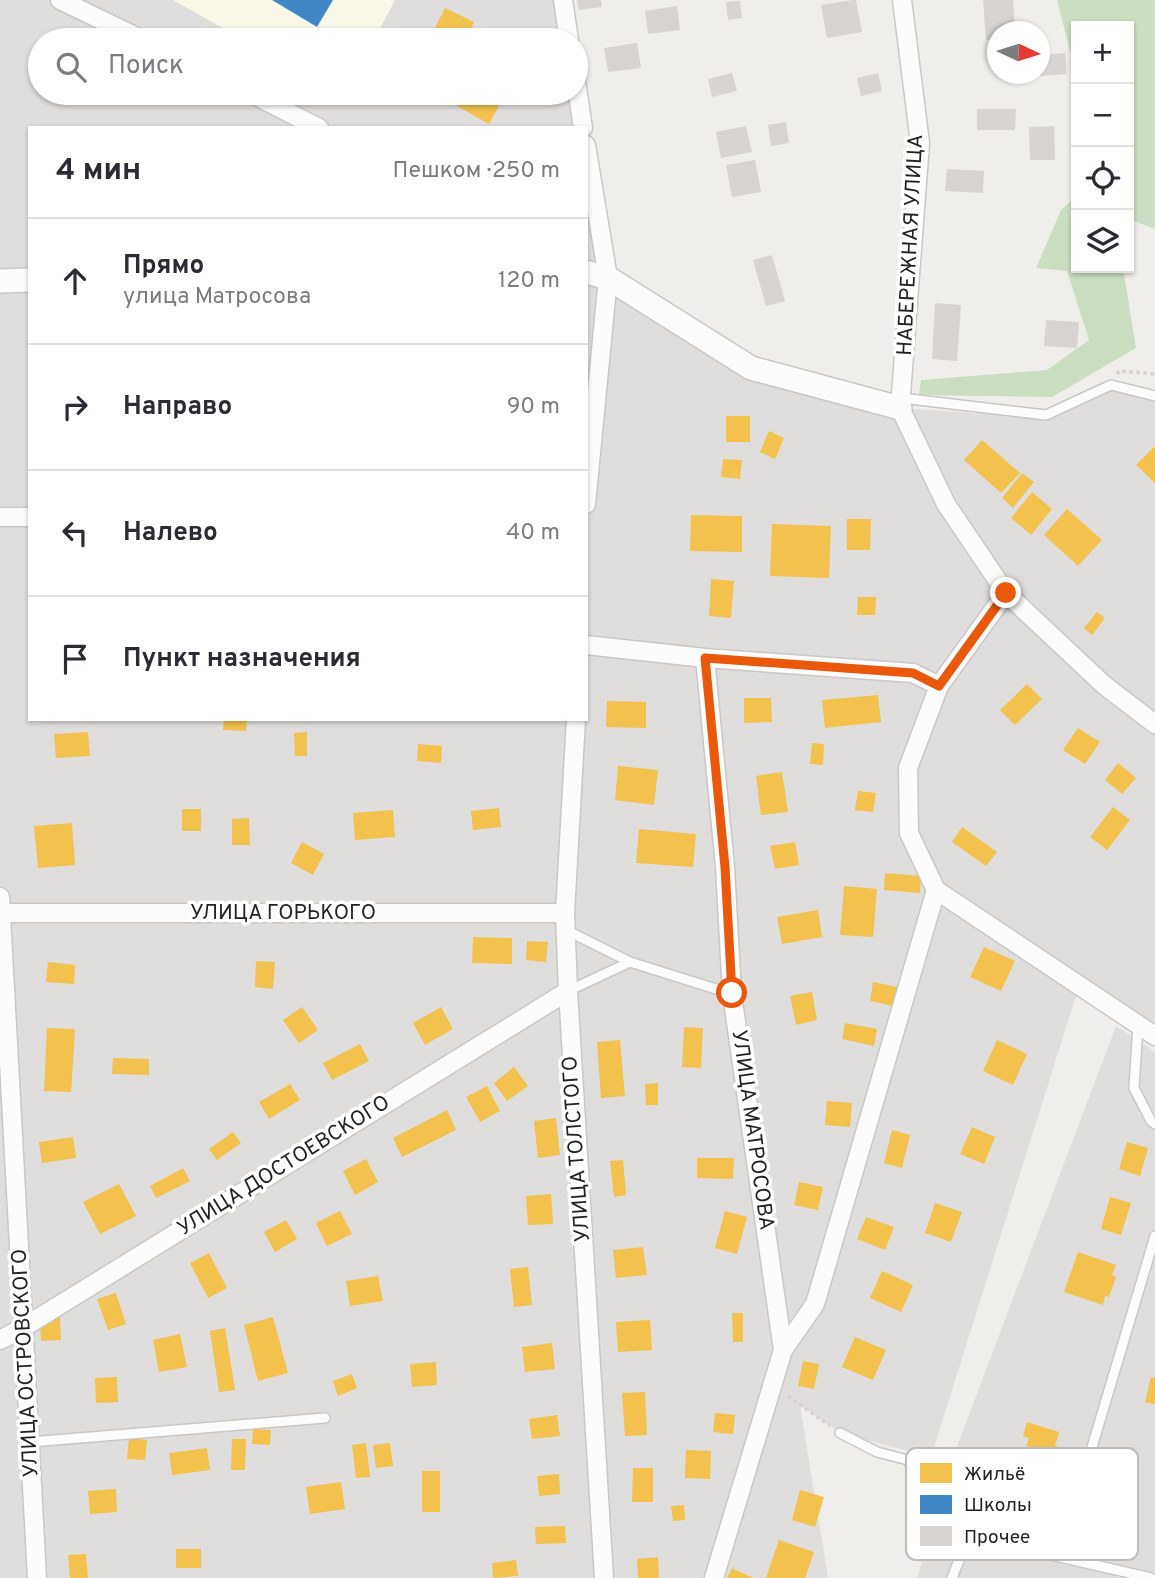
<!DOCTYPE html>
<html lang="ru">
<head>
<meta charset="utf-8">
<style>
	:root { --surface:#fff; --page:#f7f7f7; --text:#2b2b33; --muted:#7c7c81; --line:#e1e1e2 }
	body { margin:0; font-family:Overpass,sans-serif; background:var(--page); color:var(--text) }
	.controls { position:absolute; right:21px; top:21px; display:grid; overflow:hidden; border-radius:0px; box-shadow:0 2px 5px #0004 }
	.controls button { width:63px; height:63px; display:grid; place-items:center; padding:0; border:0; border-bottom:2px solid var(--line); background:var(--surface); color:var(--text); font:35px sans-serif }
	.compass { position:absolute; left:987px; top:21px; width:63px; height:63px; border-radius:50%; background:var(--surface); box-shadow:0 2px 5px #0004; rotate:94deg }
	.stop { position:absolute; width:21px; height:21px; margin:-16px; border:5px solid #ea580c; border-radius:50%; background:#fff }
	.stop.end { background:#ea580c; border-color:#fff; box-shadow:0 2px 7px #0008 }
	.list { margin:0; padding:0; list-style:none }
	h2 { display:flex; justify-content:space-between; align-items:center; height:91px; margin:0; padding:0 28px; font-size:30px }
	h2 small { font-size:23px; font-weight:400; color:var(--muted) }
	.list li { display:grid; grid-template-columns:46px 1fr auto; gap:21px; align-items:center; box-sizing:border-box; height:126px; padding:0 28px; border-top:2px solid var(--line) }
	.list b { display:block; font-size:26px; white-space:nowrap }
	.list p { margin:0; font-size:23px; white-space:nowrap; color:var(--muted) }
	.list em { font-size:23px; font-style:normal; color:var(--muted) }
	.icon { flex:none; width:38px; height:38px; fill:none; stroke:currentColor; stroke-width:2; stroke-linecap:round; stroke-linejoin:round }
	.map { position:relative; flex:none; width:1155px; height:1578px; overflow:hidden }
	.search { position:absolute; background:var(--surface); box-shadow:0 2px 5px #0004; left:28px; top:28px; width:560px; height:77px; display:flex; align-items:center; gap:18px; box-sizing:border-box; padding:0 24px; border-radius:38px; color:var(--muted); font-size:26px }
	.panel { position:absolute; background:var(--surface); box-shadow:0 2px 5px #0004; left:28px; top:126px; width:560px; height:595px; border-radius:0px }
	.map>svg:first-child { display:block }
	.residential { fill:#dfdedc }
	.education { fill:#f8f7e8 }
	.forest { fill:#cbdec1 }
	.homes { fill:#f2c14e }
	.schools { fill:#3f88c5 }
	.building { fill:#d7d4d2 }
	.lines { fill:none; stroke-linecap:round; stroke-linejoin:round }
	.service-casing { stroke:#c9c8c7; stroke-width:12 }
	.minor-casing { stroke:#c9c8c7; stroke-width:21 }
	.tertiary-casing { stroke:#c9c8c7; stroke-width:26 }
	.path { stroke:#dccecd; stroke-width:3.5; stroke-dasharray:3.5 3.5; stroke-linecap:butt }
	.service { stroke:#fdfcfc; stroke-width:9 }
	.minor { stroke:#fdfcfc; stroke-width:18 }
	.tertiary { stroke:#fdfcfc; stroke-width:23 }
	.route { stroke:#ea580c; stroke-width:9 }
	.labels { text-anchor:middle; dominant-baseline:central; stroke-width:7; stroke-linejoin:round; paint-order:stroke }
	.street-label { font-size:21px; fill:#222; stroke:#fff }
	.key { fill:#fff; stroke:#bdbdbd; stroke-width:2 }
	.key-label { font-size:19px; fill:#222 }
</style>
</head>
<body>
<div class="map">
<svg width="1155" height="1578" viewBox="0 0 1155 1578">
	<rect width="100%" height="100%" fill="#f0eeeb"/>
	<path class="residential" d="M0,0h563l6,40h-529v53h536l7,35h-553v591h556v-574l22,133 143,90 149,40 132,9 80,-36 43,12v643l-76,-50 -148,471 -91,-24 -40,-28 28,173h-828z
		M1116,1026l39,26v526h-238l39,-129z"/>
	<path class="education" d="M173,0h222l-21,40h-130z"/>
	<path class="forest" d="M1057,0h98v229l-26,-10v-193h-53v48z
		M1076,197v71h47l13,80 -84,49 -133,-2 2,-15 126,-10 42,-30 -22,-69 -31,-3 25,-58z"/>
	<path class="homes" d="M445,8l29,14 -8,18h-12l-20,-10z
		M464,93h11l24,13 -10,18 -32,-18z
		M726,416h24v26h-24z
		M769,431l15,7 -9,21 -15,-7z
		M982,440l38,33 -19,20 -37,-33z
		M1155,446v37l-19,-18z
		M723,459l19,1 -2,19 -19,-2z
		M1022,473l12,9 -21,26 -11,-10z
		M1032,492l20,17 -21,26 -20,-17z
		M1067,509l35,31 -24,26 -34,-31z
		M691,515l51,1v36l-52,-1z
		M847,519h24l-1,31h-23z
		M772,524l59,2 -2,52 -59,-2z
		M711,579l23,2 -3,37 -22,-2z
		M858,597h18l-1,18h-18z
		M1097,612l8,6 -13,17 -8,-7z
		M1027,684l15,15 -27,26 -15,-15z
		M878,695l3,27 -56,6 -3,-28z
		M744,698h27l1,24 -28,1z
		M607,701l39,1v26l-40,-1z
		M224,719h23l-1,12 -23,-1z
		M1078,728l22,14 -15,22 -22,-14z
		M88,732l2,24 -34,2 -2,-24z
		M307,732v24h-12l-1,-23z
		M812,743l12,1 -1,21 -13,-1z
		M418,744l24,2 -1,17 -24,-2z
		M1118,763l18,15 -14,16 -17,-14z
		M618,766l40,4 -4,35 -39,-5z
		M782,772l6,40 -27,3 -5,-39z
		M858,791l18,2 -3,19 -18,-2z
		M1113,807l17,13 -23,30 -17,-13z
		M499,808l2,19 -28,3 -2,-19z
		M182,809h19v22h-19z
		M393,810l2,27 -40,3 -2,-27z
		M249,818l1,27h-18v-26z
		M72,823l3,42 -37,3 -4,-42z
		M962,827l35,25 -11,14 -34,-24z
		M639,829l57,5 -3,33 -57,-4z
		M302,842l22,12 -11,21 -22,-12z
		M795,842l4,23 -24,4 -5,-23z
		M885,873l36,3 -1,17 -36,-3z
		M844,886l33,3 -4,48 -33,-2z
		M818,910l4,27 -40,7 -5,-27z
		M473,937l39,1v26l-40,-1z
		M527,941l21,1 -2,20 -20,-2z
		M984,947l31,14 -14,30 -31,-14z
		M256,961l19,1 -2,27 -18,-2z
		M48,962l27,3 -1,19 -28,-2z
		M873,982l29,6 -4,19 -28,-6z
		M812,992l5,28 -21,5 -6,-29z
		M302,1007l16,23 -19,13 -16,-23z
		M441,1007l12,22 -28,16 -12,-22z
		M845,1023l32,6 -3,17 -32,-7z
		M684,1027l19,1 -2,40 -19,-1z
		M47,1028l28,1 -4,63 -27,-1z
		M620,1040l5,56 -24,2 -4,-56z
		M997,1040l30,14 -14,31 -30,-14z
		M360,1044l9,17 -37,19 -9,-17z
		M113,1058l36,1v16l-37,-1z
		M514,1067l14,19 -21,15 -13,-18z
		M658,1083v22h-12l-1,-21z
		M290,1084l10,16 -31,19 -10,-17z
		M487,1086l13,25 -20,11 -14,-25z
		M827,1101l25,2 -2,24 -25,-2z
		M447,1110l9,20 -54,27 -9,-19z
		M556,1118l4,37 -22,3 -4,-37z
		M972,1127l23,10 -11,27 -24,-10z
		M892,1130l18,5 -8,33 -18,-5z
		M233,1132l8,11 -24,17 -8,-11z
		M73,1137l3,21 -34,5 -3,-21z
		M1127,1142l21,6 -8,28 -21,-7z
		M697,1158h37l-1,21 -36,-1z
		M366,1159l12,23 -23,13 -12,-24z
		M623,1160l3,35 -12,2 -4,-36z
		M183,1168l7,13 -34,17 -6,-12z
		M799,1182l24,5 -5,23 -24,-5z
		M119,1184l17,32 -36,18 -17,-32z
		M551,1194l2,30 -25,1 -2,-29z
		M1110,1197l21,6 -10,32 -20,-6z
		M935,1203l27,9 -11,30 -26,-9z
		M340,1211l12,23 -25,12 -11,-23z
		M725,1211l22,6 -10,37 -22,-6z
		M866,1217l28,10 -9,23 -28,-11z
		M286,1220l11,19 -22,13 -11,-20z
		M643,1247l4,28 -31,3 -3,-28z
		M1078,1252l38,13 -4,10 4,2 -7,20 -4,-1 -2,9 -39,-13z
		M209,1253l18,35 -19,10 -18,-35z
		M528,1267l4,38 -18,2 -4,-38z
		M882,1271l31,14 -12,27 -31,-14z
		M378,1276l5,25 -33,5 -4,-25z
		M116,1293l10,31 -18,6 -11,-31z
		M732,1313h11v29h-10z
		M60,1317l1,23 -20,1 -1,-22z
		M273,1317l15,56 -30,8 -14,-56z
		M650,1320l2,30 -34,2 -2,-30z
		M225,1328l10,62 -16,2 -9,-61z
		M180,1334l7,33 -28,5 -6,-32z
		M855,1337l31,13 -13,30 -31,-13z
		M552,1343l3,26 -30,3 -3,-25z
		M803,1361l16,3 -5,25 -16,-3z
		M436,1362l1,23 -25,2 -2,-23z
		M352,1374l5,14 -19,8 -5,-15z
		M117,1377l1,25 -22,1 -1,-25z
		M1151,1377l4,1v26l-10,-2z
		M645,1392l2,43 -22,1 -3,-43z
		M715,1413l20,2 -2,19 -20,-2z
		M557,1415l3,21 -28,3 -3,-20z
		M1027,1422l32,10 -4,14 4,1 -4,19 -29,-9 3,-10 -3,-1 3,-8 -6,-2z
		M253,1429l18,1 -1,15 -18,-1z
		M129,1438l18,2 -2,20 -18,-1z
		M232,1439h14l-1,31h-14z
		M366,1443l4,34 -14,1 -4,-33z
		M390,1443l3,23 -17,2 -3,-23z
		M207,1448l3,22 -38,5 -3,-22z
		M686,1450l25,1 -1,28 -25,-1z
		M633,1468h20v34h-21z
		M422,1471h18v41h-18z
		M559,1474l1,20 -21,2 -2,-20z
		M341,1482l4,27 -35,5 -4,-27z
		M116,1489l1,23 -27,2 -2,-23z
		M800,1490l24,7 -9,30 -23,-7z
		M684,1505l1,15 -12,1 -2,-15z
		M565,1526l1,17 -30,1 -1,-17z
		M779,1540l35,12 -9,26h-39z
		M176,1549h25v19h-25z
		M86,1554l2,24h-18l-2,-23z
		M658,1557l1,21h-21l-1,-19z
		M516,1560l2,16 -25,2 -1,-15z
		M732,1568l21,10h-26z"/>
	<path class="schools" d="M272,0h61l-16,27z"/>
	<path class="building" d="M577,0h24l1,7 -23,3z
		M852,0h4l6,32 -35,6 -6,-33z
		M983,0h30l2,32h-17v8h-12z
		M740,1l2,17 -14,2 -2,-18z
		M677,6l3,24 -32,4 -3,-23z
		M637,43l4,25 -33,4 -4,-24z
		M1065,53l2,21 -27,2v-21z
		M732,73l5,18 -25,6 -4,-18z
		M878,73l4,18 -21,5 -4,-18z
		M977,109h39l-1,21h-38z
		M786,122l3,21 -18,3 -3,-21z
		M746,126l6,26 -31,6 -5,-26z
		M1054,126l1,34h-25l-1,-33z
		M755,160l6,32 -29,5 -6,-32z
		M947,169l37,2 -1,22 -38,-2z
		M772,255l13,46 -19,5 -13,-46z
		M935,303l26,2 -4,56 -25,-2z
		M1046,320l33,2 -2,26 -33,-2z"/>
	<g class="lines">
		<g class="service-casing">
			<path id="service" d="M901,398l145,17 65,-30 44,11
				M566,930l64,32
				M568,991l62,-29 102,32
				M1138,1025l-4,63 17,33 4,3
				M840,1433l37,19 31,8 20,41 76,31 46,23
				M30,1442l295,-24
				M1047,1554l104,24
				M1050,1555l40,-101 65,-218
				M952,1578l18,-46 57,16"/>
		</g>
		<g class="minor-casing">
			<path id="minor" d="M60,0l83,40
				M563,0l6,40
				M902,0l18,143 -20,265 46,96 60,89 98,92 51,39
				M576,81l7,47
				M250,93l69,35
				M586,145l22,133 -22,226
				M0,517h30
				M1006,593l-67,93 -31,82 1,65 27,57 219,146
				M586,645l119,13 208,15 26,13
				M705,658l20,209 7,127 51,356
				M576,719l-11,194 3,78 36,587
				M0,897l37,681
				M0,913h565
				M0,1340l24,-13 544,-336
				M714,1578l69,-228 32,-46 121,-414"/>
		</g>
		<g class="tertiary-casing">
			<path id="tertiary" d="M586,272l22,6 143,90 149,40
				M0,281l30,-1"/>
		</g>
		<path class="path" d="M1117,374l2,-3 36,3
			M788,1396l42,30"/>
		<use href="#service" class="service"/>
		<use href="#minor" class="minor"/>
		<use href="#tertiary" class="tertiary"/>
	</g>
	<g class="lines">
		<path class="route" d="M732,993l-7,-126 -20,-209 208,15 26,13 67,-93"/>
	</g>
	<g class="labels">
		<g class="street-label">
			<text transform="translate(911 245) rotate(-87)">НАБЕРЕЖНАЯ УЛИЦА</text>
			<text x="283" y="913">УЛИЦА ГОРЬКОГО</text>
			<text transform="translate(752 1130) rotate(82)">УЛИЦА МАТРОСОВА</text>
			<text transform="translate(577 1149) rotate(-94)">УЛИЦА ТОЛСТОГО</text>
			<text transform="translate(284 1166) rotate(-32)">УЛИЦА ДОСТОЕВСКОГО</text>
			<text transform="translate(26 1363) rotate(-93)">УЛИЦА ОСТРОВСКОГО</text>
		</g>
	</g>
	<rect x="906" y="1448" width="232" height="112" rx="10" class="key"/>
	<rect x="920" y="1463" width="32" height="20" fill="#f2c14e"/>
	<rect x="920" y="1495" width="32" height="19" fill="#3f88c5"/>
	<rect x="920" y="1526" width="32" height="20" fill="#d7d4d2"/>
	<g class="key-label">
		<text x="964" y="1480">Жильё</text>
		<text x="964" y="1511">Школы</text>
		<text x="964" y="1543">Прочее</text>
	</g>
</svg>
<div class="controls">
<button>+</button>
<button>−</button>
<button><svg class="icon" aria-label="locate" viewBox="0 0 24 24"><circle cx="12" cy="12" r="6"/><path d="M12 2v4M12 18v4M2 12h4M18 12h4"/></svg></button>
<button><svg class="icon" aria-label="layers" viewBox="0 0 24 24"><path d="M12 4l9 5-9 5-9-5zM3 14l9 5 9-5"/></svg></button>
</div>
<svg class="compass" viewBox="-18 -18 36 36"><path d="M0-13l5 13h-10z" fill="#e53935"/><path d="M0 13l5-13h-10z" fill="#7c7c81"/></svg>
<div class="stop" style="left:732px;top:993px"></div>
<div class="stop end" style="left:1006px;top:593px"></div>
<div class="search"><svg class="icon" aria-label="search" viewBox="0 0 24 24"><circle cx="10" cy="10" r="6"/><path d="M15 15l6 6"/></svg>Поиск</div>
<section class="panel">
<h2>4 мин<small>Пешком · 250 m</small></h2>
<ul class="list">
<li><svg class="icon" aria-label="ahead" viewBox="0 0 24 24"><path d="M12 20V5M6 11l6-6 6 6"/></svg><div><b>Прямо</b><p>улица Матросова</p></div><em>120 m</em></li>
<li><svg class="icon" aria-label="right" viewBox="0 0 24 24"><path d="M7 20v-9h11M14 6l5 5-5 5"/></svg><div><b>Направо</b></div><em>90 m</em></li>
<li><svg class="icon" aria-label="left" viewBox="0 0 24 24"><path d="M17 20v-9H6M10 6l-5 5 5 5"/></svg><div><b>Налево</b></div><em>40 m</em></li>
<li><svg class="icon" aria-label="arrive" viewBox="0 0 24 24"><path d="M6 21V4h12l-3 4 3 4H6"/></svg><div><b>Пункт назначения</b></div></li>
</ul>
</section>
</div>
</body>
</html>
